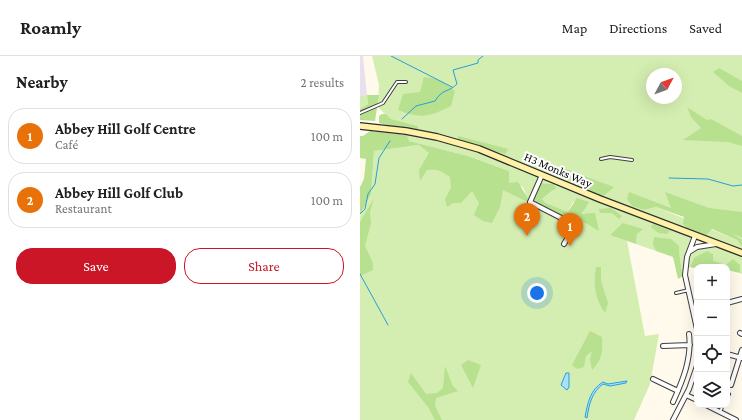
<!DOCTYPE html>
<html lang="en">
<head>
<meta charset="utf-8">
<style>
	:root { --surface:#fff; --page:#f6f6f6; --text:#202124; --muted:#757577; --line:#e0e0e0; --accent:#cb1628 }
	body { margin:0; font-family:"Crimson Pro",serif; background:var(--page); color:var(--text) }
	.controls { position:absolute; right:12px; bottom:12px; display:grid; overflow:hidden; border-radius:8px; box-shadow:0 4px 16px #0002 }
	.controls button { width:36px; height:36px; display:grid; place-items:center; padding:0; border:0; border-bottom:1px solid var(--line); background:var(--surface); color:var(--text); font:20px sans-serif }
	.compass { position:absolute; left:286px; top:12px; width:36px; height:36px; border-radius:50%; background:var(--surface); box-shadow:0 4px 16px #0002; rotate:49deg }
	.you { position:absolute; left:177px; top:237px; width:14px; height:14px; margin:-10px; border:3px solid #fff; border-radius:50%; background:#1a73e8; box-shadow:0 0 0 6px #1a73e833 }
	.badge { display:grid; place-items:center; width:26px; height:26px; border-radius:50%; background:var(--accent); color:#fff; font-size:13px; font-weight:700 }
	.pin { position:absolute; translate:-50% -33px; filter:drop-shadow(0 1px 2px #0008) }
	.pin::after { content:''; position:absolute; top:21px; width:14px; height:12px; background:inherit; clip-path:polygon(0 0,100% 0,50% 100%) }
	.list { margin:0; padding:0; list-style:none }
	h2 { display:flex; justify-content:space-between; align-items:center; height:52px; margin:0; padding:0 16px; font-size:17px }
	h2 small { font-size:13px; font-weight:400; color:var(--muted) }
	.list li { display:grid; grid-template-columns:26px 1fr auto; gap:12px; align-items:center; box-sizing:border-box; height:56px; margin:0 8px 8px; padding:0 8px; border:1px solid var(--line); border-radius:16px }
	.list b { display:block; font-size:15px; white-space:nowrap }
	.list p { margin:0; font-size:13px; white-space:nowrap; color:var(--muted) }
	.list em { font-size:13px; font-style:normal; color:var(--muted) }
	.actions { display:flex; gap:8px; padding:12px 16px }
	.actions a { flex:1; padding:9px 0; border:1px solid var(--accent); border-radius:16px; text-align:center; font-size:14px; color:var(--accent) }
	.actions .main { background:var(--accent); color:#fff }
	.icon { flex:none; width:22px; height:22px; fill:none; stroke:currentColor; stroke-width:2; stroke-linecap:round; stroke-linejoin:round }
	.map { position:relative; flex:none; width:382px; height:364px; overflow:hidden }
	header { display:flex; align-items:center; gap:24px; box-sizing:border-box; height:56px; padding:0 20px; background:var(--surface); border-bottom:1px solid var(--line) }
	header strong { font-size:19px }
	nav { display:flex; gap:22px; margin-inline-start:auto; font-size:14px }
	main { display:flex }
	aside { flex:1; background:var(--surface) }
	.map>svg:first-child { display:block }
	.industrial { fill:#eadfec }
	.green { fill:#d4eeb1; fill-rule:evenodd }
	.forest { fill:#b7e08f }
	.water { fill:#aae2fd; stroke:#299ddb }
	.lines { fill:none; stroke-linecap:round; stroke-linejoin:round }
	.stream { stroke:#299ddb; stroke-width:1 }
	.lane-casing { stroke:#3f3f3f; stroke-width:4 }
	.street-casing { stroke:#3f3f3f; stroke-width:6 }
	.secondary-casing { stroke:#2e2e2e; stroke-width:8 }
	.lane { stroke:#fff; stroke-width:2 }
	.street { stroke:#fff; stroke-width:4 }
	.secondary { stroke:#fff1a7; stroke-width:5.5 }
	.labels { text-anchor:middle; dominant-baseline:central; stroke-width:4; stroke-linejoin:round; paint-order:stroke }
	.street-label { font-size:12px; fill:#0c0c0c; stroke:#fff }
</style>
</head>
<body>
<header>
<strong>Roamly</strong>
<nav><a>Map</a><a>Directions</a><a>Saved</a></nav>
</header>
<main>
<aside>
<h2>Nearby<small>2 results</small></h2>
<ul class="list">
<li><span class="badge" style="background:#e8710a">1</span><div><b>Abbey Hill Golf Centre</b><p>Café</p></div><em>100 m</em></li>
<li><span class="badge" style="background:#e8710a">2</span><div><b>Abbey Hill Golf Club</b><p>Restaurant</p></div><em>100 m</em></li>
</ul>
<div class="actions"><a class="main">Save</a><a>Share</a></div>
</aside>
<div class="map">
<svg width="382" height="364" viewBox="0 0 382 364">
	<rect width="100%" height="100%" fill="#fffaec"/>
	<path class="industrial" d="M0,0h3l4,39 -7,1z"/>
	<path class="green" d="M12,0h370v182l-26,-13 -87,-32 15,17 12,-3 81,33 5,7v4l-47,-15 -12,40 -3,-16 -1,-14 -26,-1 3,6 -20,-7 1,-10h-27l17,7 18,95 14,-2 -9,50 -16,36h-274v-204l11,-20 3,-45 45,-6 11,8 96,41 -3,-7 -15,-4 1,-12 -41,-15 -59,-15 -2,-6 11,-1v-8l-28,-7 -12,-12 1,-22zM292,18h24v24h-24zM98,81l47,11v6zM179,127l14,1v7l-11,8 4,4 22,9 5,-10h15l-6,13 11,13 -14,-8 -48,-18z
		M7,39l1,9 -8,5v-13z
		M345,190l15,2 22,8v18l-2,-1v-8h-14l-32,-7 -4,9h-3l5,-15z"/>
	<path class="forest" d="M359,12l23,13v12l-13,-7 -16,-14z
		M64,21c13,1 21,5 31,14l-4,15c-22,11 -30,13 -53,4l5,-16 17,-2z
		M7,39h12l-4,26 -15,-1v-11l8,-5z
		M327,51l20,13 4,-1 31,17v10l-14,-4 -45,-2 18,-12 -10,-11z
		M22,58h4l5,5 27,7v4h-11l-28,-7v-7z
		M10,75l37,4 2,6 59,15 41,15v12l9,-1 12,20 9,-19 14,1 3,4 -14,11 4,4 22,9 9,-14 12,4 -7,12 13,-1 4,18 -20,-11 -4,5 -72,-35 -3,17 -8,16 -9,-2 -9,-6 5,-12 -7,-12 -11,12h-8l-6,4 -2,-8 6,-11 -1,-11c-8,-6 -14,-9 -23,-7l-7,11 -1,-11 10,-17 -10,-8 -45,6 -3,44 -11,20v-28l4,-8 2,-20 -6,-1v-22h3z
		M98,80l47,12 3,1 -3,5 -47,-13z
		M200,111l17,6 -3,6 -7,1 -6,-5z
		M224,120l30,11 -14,12 -15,-6z
		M269,136l42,16 -6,-16 44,16 33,4v26l-11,-5 11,6v8l-5,-7 -25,-11 -6,6 -18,-6 -5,-5 1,-7 -28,-10 -12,3 -12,-4 -5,-7z
		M14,142l-4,14 1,11 -6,23 8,17v7l-13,6v-54z
		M251,152l11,8 -3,3 -7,-6h-12l-1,-4z
		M263,167l20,6 -6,5 -1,10 -26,-9z
		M293,168l17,7 -3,3 -9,-1 -7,-6z
		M294,181l17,2 8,7 1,14 3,16 -5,3 -5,-22 -17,-6 -3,-6z
		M347,195l6,3v7l13,4 7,-6 7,6v8l-13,-3v-3l-23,-2 -11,3 -3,-1 4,-9z
		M236,211h5v14l7,22 -3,10c-10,-14 -12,-29 -9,-46z
		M230,275l12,6c1,14 0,23 -10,33l-2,-11 2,-8 -6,5 -2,11 -7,2 -5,-4z
		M108,304l13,5 -8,23 -12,-23z
		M85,310l8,20 5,5 -22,7 -1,8 7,14h-7l-7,-13 -20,-25 3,-9 15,21 11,-1 6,-5z"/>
	<path class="water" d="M206,317h3v14l-2,3 -6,-5z
		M267,325l-1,2 -16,3 -7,-2c-11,8 -14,20 -16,34l-2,-1c3,-15 5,-27 18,-35l5,2z"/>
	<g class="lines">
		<path class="stream" d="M31,0l61,31
			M42,63l14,-13 19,-5c8,-13 13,-8 22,-17l-4,-14 25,-7v-3l5,-4
			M309,122l39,1 25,7 9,-1
			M0,158l5,-5 3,-15 7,-10 4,-26 11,-17
			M0,218l28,51"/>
		<g class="lane-casing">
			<path id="lane" d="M0,57l23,-10 14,-21h9
				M241,103l9,-2 22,3
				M161,166l9,-19
				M316,237l13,-3
				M367,342l2,-4
				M360,356l3,-7"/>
		</g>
		<g class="street-casing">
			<path id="street" d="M182,119l-12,27 45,23 -11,19
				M335,180l-8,21 -2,18 12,54
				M329,196l8,-5 19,-3
				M367,247l15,-4
				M380,277l2,1
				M303,290l27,-1
				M367,298l15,4
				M293,323l25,12
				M371,329l11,-35
				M326,339l11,5
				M313,346c10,-22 19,-44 16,-68
				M346,349l30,15
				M313,364l16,-31 8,-23"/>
		</g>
		<g class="secondary-casing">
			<path id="secondary" d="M0,70l46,5 31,6 42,12 121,50 142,54"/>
		</g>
		<use href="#lane" class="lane"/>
		<use href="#street" class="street"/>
		<use href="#secondary" class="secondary"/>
	</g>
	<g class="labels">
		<g class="street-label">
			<text transform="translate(198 114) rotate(23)">H3 Monks Way</text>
		</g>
	</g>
</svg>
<div class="controls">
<button>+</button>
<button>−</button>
<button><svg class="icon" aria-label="locate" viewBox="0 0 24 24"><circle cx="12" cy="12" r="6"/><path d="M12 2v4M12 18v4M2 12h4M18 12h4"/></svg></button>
<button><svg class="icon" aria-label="layers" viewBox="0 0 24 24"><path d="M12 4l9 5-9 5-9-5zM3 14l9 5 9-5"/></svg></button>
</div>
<svg class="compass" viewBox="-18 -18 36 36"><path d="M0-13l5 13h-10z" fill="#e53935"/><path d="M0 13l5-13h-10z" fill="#757577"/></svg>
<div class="you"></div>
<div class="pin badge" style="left:210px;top:190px;background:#e8710a">1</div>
<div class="pin badge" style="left:167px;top:180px;background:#e8710a">2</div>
</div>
</main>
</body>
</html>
